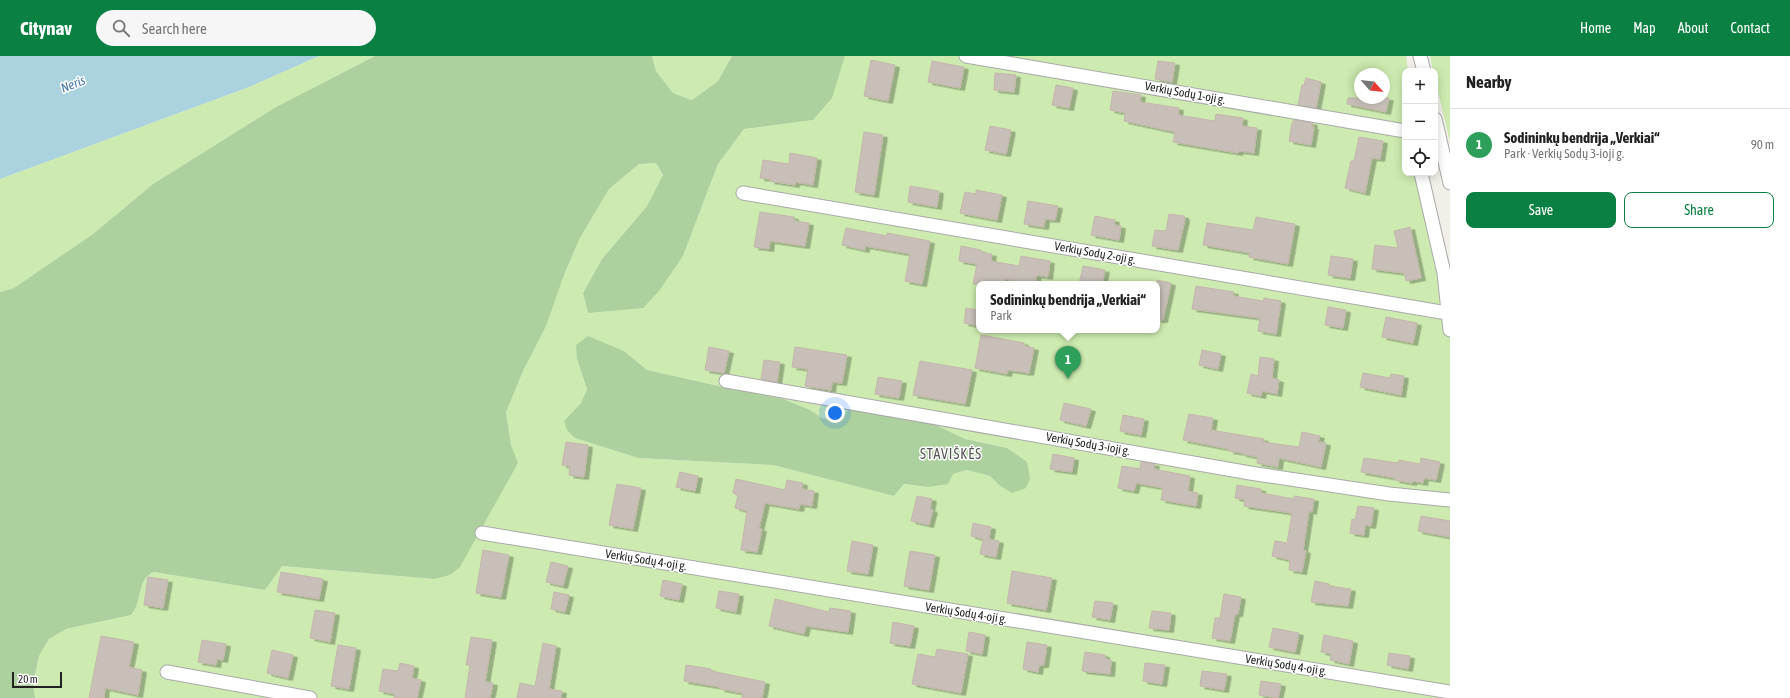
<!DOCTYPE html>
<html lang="en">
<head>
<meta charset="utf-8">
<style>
	:root { --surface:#fff; --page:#f6f6f6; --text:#222; --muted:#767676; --line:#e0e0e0; --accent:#0b8043 }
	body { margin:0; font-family:"Asap Condensed",sans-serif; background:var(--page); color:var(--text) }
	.controls { position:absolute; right:12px; top:12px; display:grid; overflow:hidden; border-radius:8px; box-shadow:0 2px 10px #0003 }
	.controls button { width:36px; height:36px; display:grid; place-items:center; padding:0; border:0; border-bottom:1px solid var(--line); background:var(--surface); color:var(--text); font:20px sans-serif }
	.compass { position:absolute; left:1354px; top:12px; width:36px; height:36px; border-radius:50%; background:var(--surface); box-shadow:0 2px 10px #0003; rotate:117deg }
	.scale { position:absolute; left:12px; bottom:10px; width:50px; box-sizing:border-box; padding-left:4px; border:2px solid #222; border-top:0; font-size:11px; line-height:14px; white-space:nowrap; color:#222; -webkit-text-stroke:3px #fff; paint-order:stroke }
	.you { position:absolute; left:835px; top:357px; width:14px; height:14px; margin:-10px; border:3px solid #fff; border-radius:50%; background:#1a73e8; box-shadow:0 0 0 6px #1a73e833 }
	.badge { display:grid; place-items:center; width:26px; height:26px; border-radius:50%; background:var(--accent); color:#fff; font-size:13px; font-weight:700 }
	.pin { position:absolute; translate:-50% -33px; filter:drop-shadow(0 1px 2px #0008) }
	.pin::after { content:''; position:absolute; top:21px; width:14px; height:12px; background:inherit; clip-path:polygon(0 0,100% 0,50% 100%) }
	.popup { position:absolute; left:976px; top:225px; width:184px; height:52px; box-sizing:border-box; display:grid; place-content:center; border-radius:8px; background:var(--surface); filter:drop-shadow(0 1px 3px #0005); font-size:13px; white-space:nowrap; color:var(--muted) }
	.popup b { font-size:15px; color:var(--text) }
	.popup::after { content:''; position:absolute; left:50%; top:100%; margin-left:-8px; border:8px solid transparent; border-top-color:var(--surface) }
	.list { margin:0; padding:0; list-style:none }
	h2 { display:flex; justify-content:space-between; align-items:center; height:52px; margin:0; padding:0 16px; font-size:17px }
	h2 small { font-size:13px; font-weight:400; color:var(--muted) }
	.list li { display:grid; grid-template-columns:26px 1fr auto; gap:12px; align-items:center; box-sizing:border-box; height:72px; padding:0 16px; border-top:1px solid var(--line) }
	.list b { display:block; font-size:15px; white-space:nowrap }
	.list p { margin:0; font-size:13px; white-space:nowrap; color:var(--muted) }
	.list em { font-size:13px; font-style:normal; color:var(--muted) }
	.actions { display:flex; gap:8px; padding:12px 16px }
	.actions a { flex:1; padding:9px 0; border:1px solid var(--accent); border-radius:8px; text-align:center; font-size:14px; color:var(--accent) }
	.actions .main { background:var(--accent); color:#fff }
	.icon { flex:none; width:22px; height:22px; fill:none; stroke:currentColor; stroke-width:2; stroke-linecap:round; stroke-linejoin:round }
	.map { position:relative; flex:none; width:1450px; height:642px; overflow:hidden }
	header { display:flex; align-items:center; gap:24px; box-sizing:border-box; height:56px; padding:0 20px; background:var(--accent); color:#fff }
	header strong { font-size:19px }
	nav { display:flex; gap:22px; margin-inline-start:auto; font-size:14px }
	.search { width:280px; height:36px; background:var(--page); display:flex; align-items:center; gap:10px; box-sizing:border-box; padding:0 14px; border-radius:22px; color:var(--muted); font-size:15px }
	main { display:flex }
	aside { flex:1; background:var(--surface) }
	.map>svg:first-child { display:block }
	.grass { fill:#cdebb0; fill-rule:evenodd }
	.forest { fill:#add19e }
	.water { fill:#aad3df }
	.building { fill:#c7bfb8; stroke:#c4b6ab; filter:url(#shadow) }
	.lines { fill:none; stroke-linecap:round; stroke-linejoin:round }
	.minor-casing { stroke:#a9a9a9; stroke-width:15 }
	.minor { stroke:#fff; stroke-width:13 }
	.labels { text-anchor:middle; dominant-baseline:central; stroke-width:3; stroke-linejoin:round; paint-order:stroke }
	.street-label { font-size:12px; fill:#222; stroke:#fff }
	.water-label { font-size:13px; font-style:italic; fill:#4a7aab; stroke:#fff }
	.quarter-label { font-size:14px; letter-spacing:1px; fill:#555; stroke:#fff }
</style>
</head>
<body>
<header>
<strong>Citynav</strong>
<div class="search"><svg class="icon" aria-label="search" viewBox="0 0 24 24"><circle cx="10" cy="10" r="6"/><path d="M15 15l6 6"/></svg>Search here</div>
<nav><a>Home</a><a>Map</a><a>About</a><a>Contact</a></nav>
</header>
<main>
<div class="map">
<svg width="1450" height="642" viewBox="0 0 1450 642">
	<defs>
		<filter id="shadow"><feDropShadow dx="4.5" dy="2.5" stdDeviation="0" flood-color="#0004"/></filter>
	</defs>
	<rect width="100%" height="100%" fill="#f2efe9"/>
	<path class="grass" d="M319,0h56l-99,51 -123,77 -60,50 -79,54 -14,4v-113l249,-92z
		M652,0h80l-14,25 -26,19 -19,-7 -17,-22z
		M845,0h561l2,15h-3v102h21l24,107v418h-1415l-2,-13 6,-29 10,-17 17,-10 65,-14c12,-13 5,-36 23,-43l111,18 16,-24 153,13 84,-115 -7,-19 -5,-33 74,-174 29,-49 30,-25 17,-1 7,13 -16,30 -45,53 -19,34 5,20 95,-57 35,-92 26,-35 69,-9 18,-22zM1360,18h24v24h-24zM979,228h178v46h-178zM624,295l23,19 76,17 60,12 25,10 14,9 16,3 60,-14 67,32 42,9 -8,37 -9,-9 -22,-6 -15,4 -25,13 -24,-3 -10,12 -121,-31 -135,-7 -63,-20 -11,-17 17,-18 6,-14 -10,-30z
		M1430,0h20v87l-15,-65v-7h-2z"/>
	<path class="forest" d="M375,0h277l4,15 17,22 19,7 26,-19 14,-25h113l-13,42 -19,22 -69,9 -26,35 -35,92 -24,35 -16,17 -55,5 -5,-20 19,-34 45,-53 16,-31 -7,-12 -17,1 -30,25 -29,49 -16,37 -18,51 -22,43 -18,43 5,33 7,18 -58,104 -10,8 -16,4 -152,-13 -17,24 -111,-18c-18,7 -11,30 -23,43l-65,14 -17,10 -10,17 -6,28 2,14h-35v-406l14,-4 79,-54 60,-50 123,-77z
		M588,280l36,15 23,19 76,17 60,12 25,10 14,9 16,3 18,-19 42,5 67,32 42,9 20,14 3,16 -4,10 -14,5 -13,-8 -9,-9 -23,-6 -14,4 -5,10 -20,3 -24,-3 -10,12 -121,-31 -135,-7 -63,-20 -8,-8 -3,-9 17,-18 6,-14 -10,-30 -1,-14z"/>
	<path class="water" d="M0,0h319l-70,31 -249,92z"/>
	<path class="building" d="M871,4l24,5 -7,36 -24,-5z
		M932,5l32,6 -4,21 -32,-6z
		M1158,5l17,2 -3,19 -17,-3z
		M995,17l21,2 -2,17 -20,-2z
		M1306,22l15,4 -5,26 -18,-3 4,-20h2z
		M1056,29l17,3 -4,20 -17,-3z
		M1113,35l28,4 -1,7 39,6 -1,7 37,6 1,-7 27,4 -1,8 15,2 -3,25 -15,-2 -1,2 -65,-11 2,-10 -51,-11 1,-8 -15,-3z
		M1348,42h41l-3,14 -39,-8z
		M1294,64l19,3 -1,4h2l-3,18 -22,-4 3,-18h1z
		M990,70l21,4 -5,24 -21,-4z
		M864,76l19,3 -9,60 -19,-3z
		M1359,81l24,4 -3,18 -8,-1 -7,35 -20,-5 6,-27h3z
		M790,97l27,5 -4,27 -18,-3v3l-25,-4 1,-2 -11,-1 3,-18 26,4z
		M910,130l29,5 -2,16 -29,-5z
		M976,134l26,5 -5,25 -37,-7 5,-21 11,2z
		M1028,145l30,5 -3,14 -10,-1 -1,8 -20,-3z
		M760,156l34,5v4l15,2 -4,23 -35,-5 -1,8 -15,-2z
		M1169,158l15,2 1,3 -7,31 -26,-4 3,-16 11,1z
		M1095,160l20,4 -1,5 7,1 -2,14 -28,-5z
		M1256,161l39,7 -7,40 -39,-7 1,-4 -47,-8 4,-22 46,7z
		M1410,171l11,51 -15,3 -2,-8 -32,-4 3,-24 23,3 -4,-17z
		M846,172l41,8v-3l43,8 -8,43 -17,-3 5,-27 -45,-8v4l-23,-5z
		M961,190l20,4v2l11,2 -1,7 28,5 2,-10 29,5 -2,16 -11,-2 -2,9 -30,-5 -1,5h-31l4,-20 -18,-3z
		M1331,200l22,3 -3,19 -22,-3z
		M1083,210l22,4 -3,14h-23z
		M1157,224l14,3 -8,37h-6z
		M1196,230l38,6 -1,4 30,5 1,-3 17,3 -5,33 -18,-3 2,-13 -68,-9z
		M1328,251l18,3 -3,18 -18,-3z
		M966,252l13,2v16l-15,-3z
		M1386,261l31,6 -4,20 -31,-6z
		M981,279l43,8v3l10,2 -5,25 -21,-3 -1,4 -32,-6z
		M709,291l20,4 -5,22 -19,-3z
		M795,291l52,8 -5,28 -10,-1 -1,8 -26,-4 3,-17 -16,-2z
		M1202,294l19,4 -3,15 -19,-4z
		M1260,301l14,2 -2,19 7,2 -2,14 -15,-3 -1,5 -14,-3 4,-19 7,2z
		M764,304l16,2 -3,20 -16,-3z
		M920,305l52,9 -7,34 -52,-9z
		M1363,317l27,5 1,-4 13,2 -3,19 -41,-8z
		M878,321l24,4 -3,17 -24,-4z
		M1064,347l27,6 -5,17 -26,-6z
		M1189,358l24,4 -2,12 53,9 -1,3 36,5 3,-15 18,4 -2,6 8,1 -5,24 -42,-9 -1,9 -21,-4 1,-6 -16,-3v-1l-13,-2v-2l-46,-9z
		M1123,359l21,4 -3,16 -21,-4z
		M566,386l22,3 -4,32 -15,-2 1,-8 -8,-2z
		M1053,398l21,4 -2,14 -22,-3z
		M1364,402l34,5 1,-3 21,4 1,-6 19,4 -4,18 -12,-2 -1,5 -10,-2 -1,2 -17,-3v-2l-34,-6z
		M1141,406l14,2 -1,5 36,7 -2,15 10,2 -2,13 -35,-6 2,-12 -27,-5 -2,8 -16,-3 4,-22 18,3z
		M680,416l18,4 -3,15 -19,-4z
		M736,423l49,11 2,-10 16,3 -1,6 12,2 -2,15 -12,-2 -1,5 -34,-6 -6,26h3l-5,23 -16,-2 6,-39 -12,-3 3,-13 -5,-2z
		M617,428l24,4 -8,41 -24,-4z
		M1237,429l24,4v4l33,6v-3l20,3 -2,13 -3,-1 -6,39 3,1 -4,21 -13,-2 1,-10 -18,-4 3,-15 12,2 5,-30 -48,-7 1,-6 -10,-2z
		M917,440l15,3 -2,11h3l-4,15 -18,-4z
		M1358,450l16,2 -3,18 -6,-1 -1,10 -14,-2 2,-14 3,1z
		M1421,460l29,5v16l-32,-6z
		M973,467l18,4 -2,12 10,2 -3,16 -16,-3 3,-15 -12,-3z
		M852,485l21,4 -5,29 -21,-3z
		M483,494l26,5 -8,42 -25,-4z
		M910,495l25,4 -6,35 -25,-4z
		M551,506l17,4 -5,20 -17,-4z
		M1012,515l40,7 -6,32 -39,-7z
		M281,516l42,7 -4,20 -42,-7z
		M148,521l20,3 -5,28 -19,-3z
		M663,524l19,4 -3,16 -19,-4z
		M1315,525l14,3v2l22,3 -3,17 -37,-4z
		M719,535l20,3 -3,18 -20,-4z
		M554,536l15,3 -4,17 -14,-3z
		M1224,538l17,3 -3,17h-3l-5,27 -18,-3 3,-20h5z
		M775,543l54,13 1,-4 21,3 -3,21 -42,-6 -2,8 -35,-8z
		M1095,545l18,2 -3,17 -18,-3z
		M315,554l20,3 -5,29 -20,-4z
		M1152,555l19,2 -2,17 -20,-2z
		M893,566l21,4 -4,20 -20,-3z
		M1273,572l26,5 -4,19 -26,-5z
		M969,576l16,3 -3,19 -16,-3z
		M1324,579l29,6 -4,23 -19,-4 1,-6 -10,-2z
		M101,580l33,6 -5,25 13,3 -4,25 -33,-7 -1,10h-15z
		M471,581l21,3 -7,42 8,1 -3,15h-25l5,-33h-4z
		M202,584l24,4 -3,16 -6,-1 -1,6 -18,-3z
		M1027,586l20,3 -3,20h-5l-1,7 -15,-3z
		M543,587l13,3 -7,43 13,2 -1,7h-44l3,-15 15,3z
		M338,589l18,3 -7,41 -18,-3z
		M937,593l31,5 -7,39 -49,-9 6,-30 17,3z
		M272,594l21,5 -5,23 -21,-5z
		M1085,596l20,3v4l6,1 -1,14 -28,-3z
		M1389,597l21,3 -2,13 -21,-4z
		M400,607l14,3 -2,12 9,2 -4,18h-23l1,-4 -16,-3 4,-22 15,2z
		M1145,607l20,2 -3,19 -19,-3z
		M686,609l25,4v2l54,11 -3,16h-20l1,-5 -23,-4v-2l-36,-6z
		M1202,615l25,3 -3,16 -24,-4z
		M1261,625l20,3 -3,14 -19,-3z"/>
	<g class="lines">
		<g class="minor-casing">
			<path id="minor" d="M966,0l439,75
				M1420,0l4,15
				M1435,63l15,64
				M1421,117l23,100 6,57
				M743,137l704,120
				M726,325l524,92 139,21 61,6
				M482,477l968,159
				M167,616l143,26"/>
		</g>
		<use href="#minor" class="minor"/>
	</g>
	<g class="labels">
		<g class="street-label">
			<text transform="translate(1185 37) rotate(10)">Verkių Sodų 1-oji g.</text>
			<text transform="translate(1095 197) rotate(10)">Verkių Sodų 2-oji g.</text>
			<text transform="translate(1088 388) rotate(10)">Verkių Sodų 3-ioji g.</text>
			<text transform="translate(646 504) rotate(9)">Verkių Sodų 4-oji g.</text>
			<text transform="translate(966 557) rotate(9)">Verkių Sodų 4-oji g.</text>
			<text transform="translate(1286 609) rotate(9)">Verkių Sodų 4-oji g.</text>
		</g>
		<g class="water-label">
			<text transform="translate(73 28) rotate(-21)">Neris</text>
		</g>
		<g class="quarter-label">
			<text x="951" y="398">STAVIŠKĖS</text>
		</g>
	</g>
</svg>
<div class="controls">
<button>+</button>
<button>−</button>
<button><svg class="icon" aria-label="locate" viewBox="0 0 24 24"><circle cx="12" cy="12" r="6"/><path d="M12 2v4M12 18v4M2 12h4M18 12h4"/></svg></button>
</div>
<svg class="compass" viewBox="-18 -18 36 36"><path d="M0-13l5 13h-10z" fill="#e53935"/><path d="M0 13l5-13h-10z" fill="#767676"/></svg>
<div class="scale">20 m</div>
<div class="you"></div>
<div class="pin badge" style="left:1068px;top:323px;background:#2e9e5b">1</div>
<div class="popup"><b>Sodininkų bendrija „Verkiai“</b>Park</div>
</div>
<aside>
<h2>Nearby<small></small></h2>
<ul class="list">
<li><span class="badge" style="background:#2e9e5b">1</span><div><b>Sodininkų bendrija „Verkiai“</b><p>Park · Verkių Sodų 3-ioji g.</p></div><em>90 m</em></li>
</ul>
<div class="actions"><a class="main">Save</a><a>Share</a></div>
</aside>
</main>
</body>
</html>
